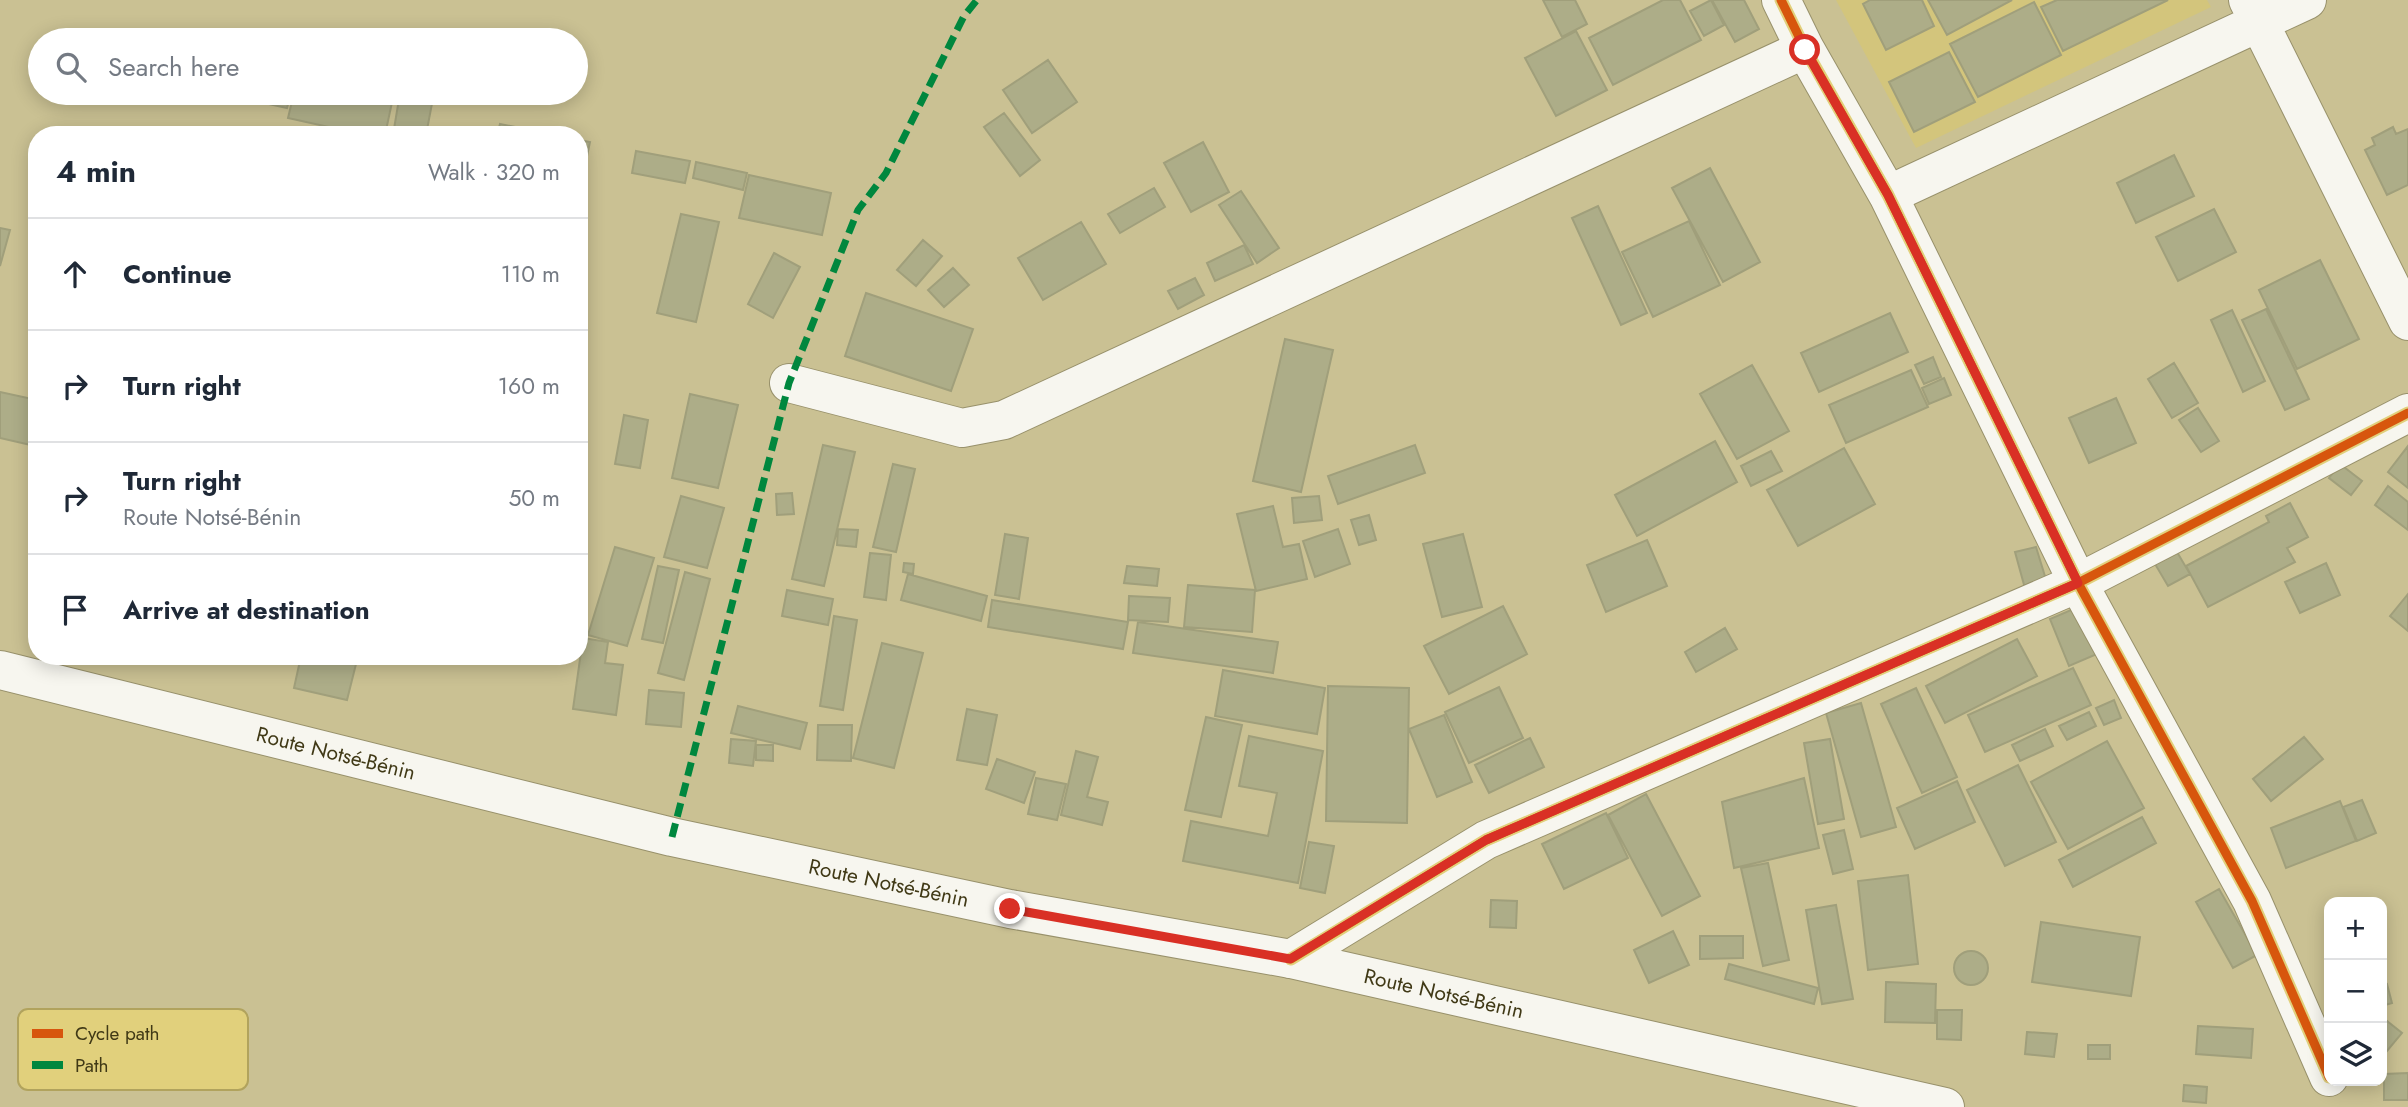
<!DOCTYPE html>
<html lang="en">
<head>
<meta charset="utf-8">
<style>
	:root { --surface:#fff; --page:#f2f2f3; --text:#1f2937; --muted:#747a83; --line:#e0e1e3 }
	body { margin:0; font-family:Jost,sans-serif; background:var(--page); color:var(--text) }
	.controls { position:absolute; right:21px; bottom:21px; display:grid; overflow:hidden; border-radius:14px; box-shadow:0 4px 18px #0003 }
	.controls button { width:63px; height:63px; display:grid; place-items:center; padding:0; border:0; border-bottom:2px solid var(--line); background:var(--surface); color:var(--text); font:35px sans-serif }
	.stop { position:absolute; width:21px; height:21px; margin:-16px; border:5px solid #d93025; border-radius:50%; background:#fff }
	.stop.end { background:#d93025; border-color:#fff; box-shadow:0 2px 7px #0008 }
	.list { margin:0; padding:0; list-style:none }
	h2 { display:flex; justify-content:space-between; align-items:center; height:91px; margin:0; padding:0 28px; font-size:30px }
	h2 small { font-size:23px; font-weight:400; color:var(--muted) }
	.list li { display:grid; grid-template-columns:46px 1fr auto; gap:21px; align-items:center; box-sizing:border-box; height:112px; padding:0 28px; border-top:2px solid var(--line) }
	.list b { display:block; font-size:26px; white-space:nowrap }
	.list p { margin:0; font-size:23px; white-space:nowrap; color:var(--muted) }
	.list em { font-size:23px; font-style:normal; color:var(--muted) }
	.icon { flex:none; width:38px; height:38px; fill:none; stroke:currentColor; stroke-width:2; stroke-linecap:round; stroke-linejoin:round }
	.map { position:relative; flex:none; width:2408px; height:1107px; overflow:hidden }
	.search { position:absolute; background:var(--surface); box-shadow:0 4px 18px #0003; left:28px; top:28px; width:560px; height:77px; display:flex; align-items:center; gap:18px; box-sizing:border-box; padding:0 24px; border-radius:38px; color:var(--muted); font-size:26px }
	.panel { position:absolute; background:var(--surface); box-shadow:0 4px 18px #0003; left:28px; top:126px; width:560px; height:539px; border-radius:28px }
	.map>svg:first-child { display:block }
	.built { fill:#d3c57c }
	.building { fill:#adad88; stroke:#a09f7b; stroke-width:2 }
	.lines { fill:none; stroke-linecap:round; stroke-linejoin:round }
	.minor-casing { stroke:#98916b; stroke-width:40 }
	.secondary-casing { stroke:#98916b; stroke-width:40 }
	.minor { stroke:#f7f6ef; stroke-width:38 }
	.secondary { stroke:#f7f6ef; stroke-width:38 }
	.quiet { stroke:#00873e; stroke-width:7; stroke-dasharray:14 7; stroke-linecap:butt }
	.cycleway-casing { stroke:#e1d07c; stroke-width:13 }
	.cycleway { stroke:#d7560d; stroke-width:9 }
	.route { stroke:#d93025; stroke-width:9 }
	.labels { text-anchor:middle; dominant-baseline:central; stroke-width:5; stroke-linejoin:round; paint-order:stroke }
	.street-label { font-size:21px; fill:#403916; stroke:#e1d07c }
	.key { fill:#e1d07c; stroke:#b1a35d; stroke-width:2 }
	.key-label { font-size:19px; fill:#403916 }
</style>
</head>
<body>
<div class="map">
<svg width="2408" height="1107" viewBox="0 0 2408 1107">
	<rect width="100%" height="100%" fill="#cac193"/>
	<path class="built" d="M1836,0h371l4,7 -295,141z"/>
	<path class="building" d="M1543,0h32l12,24 -25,13z
		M1663,0h17l21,40 -88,45 -24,-47z
		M1711,0l13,25 -20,11 -14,-25z
		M1712,0h32l15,29 -24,13z
		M1870,0h52l12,26 -48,24 -23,-46z
		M1928,0h84l-65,35z
		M2057,0h111l-105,51 -22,-44z
		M2034,2l27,53 -83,42 -28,-53z
		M1576,31l31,59 -51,26 -31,-58z
		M1949,52l26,50 -61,30 -25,-50z
		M1048,60l29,42 -45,31 -29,-43z
		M219,93h72l-4,15z
		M294,93h100l-9,42h-20l-77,-17z
		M400,93h34l-8,42h-33z
		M1004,113l36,47 -20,16 -36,-49z
		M500,124l55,11h-58z
		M2393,127l3,7 12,-5v56l-21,10 -22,-45 10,-5 -3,-7z
		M579,140l11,2 -10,47h-1z
		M1203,142l26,50 -38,20 -27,-49z
		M636,151l54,10 -5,22 -53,-10z
		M2174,155l20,41 -58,27 -19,-40z
		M696,162l51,11 -4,17 -50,-12z
		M1710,168l50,94 -37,20 -51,-94z
		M749,175l82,18 -9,42 -83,-17z
		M1154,188l11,19 -45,26 -12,-19z
		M1241,191l38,57 -22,15 -38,-58z
		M1598,206l49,107 -26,12 -49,-107z
		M2214,209l22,43 -58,29 -22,-44z
		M681,214l38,8 -23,100 -39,-9z
		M1689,221l31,64 -67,32 -31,-65z
		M1081,222l25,42 -63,36 -25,-42z
		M0,228l10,2 -10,36z
		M923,240l19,16 -26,30 -19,-16z
		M1244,245l9,19 -38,17 -8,-18z
		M774,253l26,14 -27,51 -25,-14z
		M2320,260l39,79 -62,30 -38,-79z
		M953,268l16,17 -25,22 -16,-17z
		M1195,278l9,17 -26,14 -10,-18z
		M866,293l107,36 -22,62 -106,-35z
		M2266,309l43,90 -24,11 -43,-90z
		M2232,310l33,71 -22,11 -32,-72z
		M1890,313l18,39 -89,40 -18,-39z
		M1285,339l48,11 -32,142 -48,-11z
		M1933,357l8,20 -17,7 -9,-19z
		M2174,363l24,40 -26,15 -24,-39z
		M1752,365l37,66 -52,28 -37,-65z
		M1911,370l17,37 -82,36 -17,-38z
		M1944,378l7,17 -22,9 -7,-16z
		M0,392l37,8 -2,46 -35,-8z
		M690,394l48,11 -20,83 -46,-10z
		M2116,398l20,45 -47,20 -20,-45z
		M2198,408l21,33 -18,11 -22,-32z
		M624,415l24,5 -8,48 -25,-4z
		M1715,441l22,41 -100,54 -22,-41z
		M823,445l32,7 -31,134 -32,-7z
		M1415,445l10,28 -87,31 -10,-28z
		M2408,446v42l-20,-16z
		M1844,448l31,56 -77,42 -31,-56z
		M1771,451l11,20 -31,15 -10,-20z
		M893,464l22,5 -19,83 -23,-5z
		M2340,464l22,17 -11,14 -22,-17z
		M2388,486l20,16v28l-33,-25z
		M792,493l2,21 -17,1 -1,-21z
		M681,496l43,12 -17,60 -43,-11z
		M1319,496l3,24 -28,3 -2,-25z
		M2290,503l18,34 -21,11 8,14 -87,45 -22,-41 83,-44 -3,-6z
		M1273,506l10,41 16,-3 8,35 -51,12 -19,-77z
		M1369,515l7,25 -17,5 -8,-25z
		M838,529l20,1 -2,17 -19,-2z
		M1338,529l12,35 -35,13 -12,-36z
		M1005,534l23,4 -9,61 -24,-4z
		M1463,534l19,73 -40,10 -19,-73z
		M1647,540l20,46 -61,26 -19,-47z
		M615,547l39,11 -27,88 -39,-11z
		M2036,547l12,39 -22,6 -11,-40z
		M2177,552l13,22 -22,12 -13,-22z
		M870,553l21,2 -5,45 -22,-3z
		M904,563l10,1 -1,10 -10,-2z
		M2326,563l14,32 -40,18 -15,-31z
		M658,566l21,4 -16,73 -21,-4z
		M1127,566l32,3 -2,17 -33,-3z
		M685,572l25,7 -26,101 -26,-7z
		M908,574l79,22 -6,25 -80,-21z
		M1188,585l67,5 -3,42 -68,-5z
		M787,590l46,9 -5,26 -46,-9z
		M2408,594v37l-18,-15z
		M1129,596l41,2 -2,24 -40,-2z
		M992,600l136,22 -5,27 -135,-22z
		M1503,606l24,48 -78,40 -25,-48z
		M2078,607l19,47 -28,12 -19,-47z
		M834,616l23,4 -14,90 -23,-4z
		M1138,622l140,20 -5,31 -140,-20z
		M1725,628l12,21 -41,23 -11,-20z
		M583,638l25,4 -3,21 18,2 -7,50 -43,-6z
		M2017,639l20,37 -92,47 -19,-37z
		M882,643l41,10 -29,115 -41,-10z
		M301,656h38l18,4 -10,40 -53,-12z
		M2073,668l18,37 -106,47 -17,-37z
		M1223,670l102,18 -8,46 -102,-18z
		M1328,686l81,2 -2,135 -81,-2z
		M1499,687l24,51 -54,25 -24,-51z
		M1916,688l41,89 -35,16 -41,-89z
		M649,690l35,3 -3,34 -35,-3z
		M2114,700l7,18 -17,7 -8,-17z
		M1861,703l35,124 -35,10 -35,-124z
		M738,706l69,17 -7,26 -69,-16z
		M967,709l30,6 -10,50 -30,-5z
		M2089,712l7,14 -29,14 -8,-14z
		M1444,715l28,67 -35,15 -28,-68z
		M1206,717l36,8 -21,92 -36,-7z
		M818,725h34l-1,36 -34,-1z
		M2045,729l8,17 -33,15 -8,-16z
		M1249,736l74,15 -25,132 -115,-22 8,-40 77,15 9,-43 -38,-7z
		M2304,737l19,22 -52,42 -18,-22z
		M1530,738l14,29 -55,26 -14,-28z
		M731,739l25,2 -3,25 -24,-3z
		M1830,739l14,80 -26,5 -14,-81z
		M2107,741l37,67 -76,41 -37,-67z
		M756,745h17v16l-17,-1z
		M1076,751l22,6 -11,40 21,5 -6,23 -41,-10z
		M997,759l38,13 -11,31 -38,-14z
		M2018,765l38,77 -51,24 -38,-76z
		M1036,778l30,6 -9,36 -29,-6z
		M1804,778l15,70 -85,20 -12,-66z
		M1957,781l18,41 -60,27 -18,-41z
		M1646,794l54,102 -38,20 -54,-101z
		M2362,800l14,33 -19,8 -14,-34z
		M2340,801l16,40 -70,27 -15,-40z
		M1606,813l22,45 -64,31 -22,-45z
		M2142,817l14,26 -83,44 -14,-27z
		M1844,830l9,39 -20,5 -10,-39z
		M1309,842l25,4 -9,47 -25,-5z
		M1768,863l21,97 -26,6 -22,-98z
		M1908,875l10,89 -50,6 -10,-89z
		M2219,889l38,66 -24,13 -37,-66z
		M1491,900l26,1 -1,27 -26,-1z
		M1836,905l17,94 -31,5 -16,-94z
		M2041,922l99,15 -9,59 -99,-14z
		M1673,931l16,34 -40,18 -15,-33z
		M1700,936h43v22l-43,1z
		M1954 968a17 17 0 1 1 34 0a17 17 0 1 1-34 0Z
		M1729,964l89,24 -4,16 -89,-25z
		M1886,982l50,2 -1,39 -50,-1z
		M2387,984l5,19 -10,3v-20z
		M1937,1010h25l-1,30 -24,-1z
		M2382,1017l20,16 -20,24z
		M2198,1026l55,3 -2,29 -55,-4z
		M2027,1032l30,2 -3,23 -29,-3z
		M2088,1045h22v14h-22z
		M2408,1073v27h-24v-26z
		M2184,1085l23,2 -1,16 -23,-2z"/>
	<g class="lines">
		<g class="minor-casing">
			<path id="minor" d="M1781,0l24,49 83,146 190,388 174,318 77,176
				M2248,0l160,321
				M1888,195l419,-195
				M789,383l173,45 42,-8 801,-371
				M1291,959l195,-119 592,-257 330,-170"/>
		</g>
		<g class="secondary-casing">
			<g id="secondary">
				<path id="s1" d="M0,670l672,167 338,72 281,50 654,148"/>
			</g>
		</g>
		<use href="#minor" class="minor"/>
		<use href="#secondary" class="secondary"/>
		<path class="quiet" d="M672,837l117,-454 69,-173 28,-37 78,-157 13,-16"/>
		<g class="cycleway-casing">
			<path id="cycleway" d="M1781,0l24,49 83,146 190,388 174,318 77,176
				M1291,959l195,-119 592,-257 330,-170"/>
		</g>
		<use href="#cycleway" class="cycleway"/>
	</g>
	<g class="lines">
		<path class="route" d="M1010,909l280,50 196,-119 592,-257 -190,-388 -83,-145"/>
	</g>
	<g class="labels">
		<g class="street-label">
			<text stroke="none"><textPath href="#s1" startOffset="346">Route Notsé-Bénin</textPath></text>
			<text stroke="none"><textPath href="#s1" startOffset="914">Route Notsé-Bénin</textPath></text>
			<text stroke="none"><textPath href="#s1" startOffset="1480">Route Notsé-Bénin</textPath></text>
		</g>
	</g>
	<rect x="18" y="1009" width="230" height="81" rx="10" class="key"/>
	<rect x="32" y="1029" width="31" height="9" fill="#d7560d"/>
	<rect x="32" y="1061" width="31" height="8" fill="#00873e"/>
	<g class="key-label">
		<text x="75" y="1040">Cycle path</text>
		<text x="75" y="1072">Path</text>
	</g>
</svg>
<div class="controls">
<button>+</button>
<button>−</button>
<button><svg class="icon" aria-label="layers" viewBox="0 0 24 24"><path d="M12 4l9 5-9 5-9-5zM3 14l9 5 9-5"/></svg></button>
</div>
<div class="stop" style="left:1805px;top:50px"></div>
<div class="stop end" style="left:1010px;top:909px"></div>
<div class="search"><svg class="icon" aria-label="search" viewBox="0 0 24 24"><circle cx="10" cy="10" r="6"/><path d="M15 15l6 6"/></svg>Search here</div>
<section class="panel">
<h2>4 min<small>Walk · 320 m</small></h2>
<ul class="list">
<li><svg class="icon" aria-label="ahead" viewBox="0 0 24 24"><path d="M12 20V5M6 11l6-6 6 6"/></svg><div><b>Continue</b></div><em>110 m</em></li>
<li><svg class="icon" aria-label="right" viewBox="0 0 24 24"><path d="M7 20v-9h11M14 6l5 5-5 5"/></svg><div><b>Turn right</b></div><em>160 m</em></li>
<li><svg class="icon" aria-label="right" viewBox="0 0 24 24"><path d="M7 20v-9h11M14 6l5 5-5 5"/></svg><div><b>Turn right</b><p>Route Notsé-Bénin</p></div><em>50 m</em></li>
<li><svg class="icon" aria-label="arrive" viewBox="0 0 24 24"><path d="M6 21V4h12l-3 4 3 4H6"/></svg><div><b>Arrive at destination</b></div></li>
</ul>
</section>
</div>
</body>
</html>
